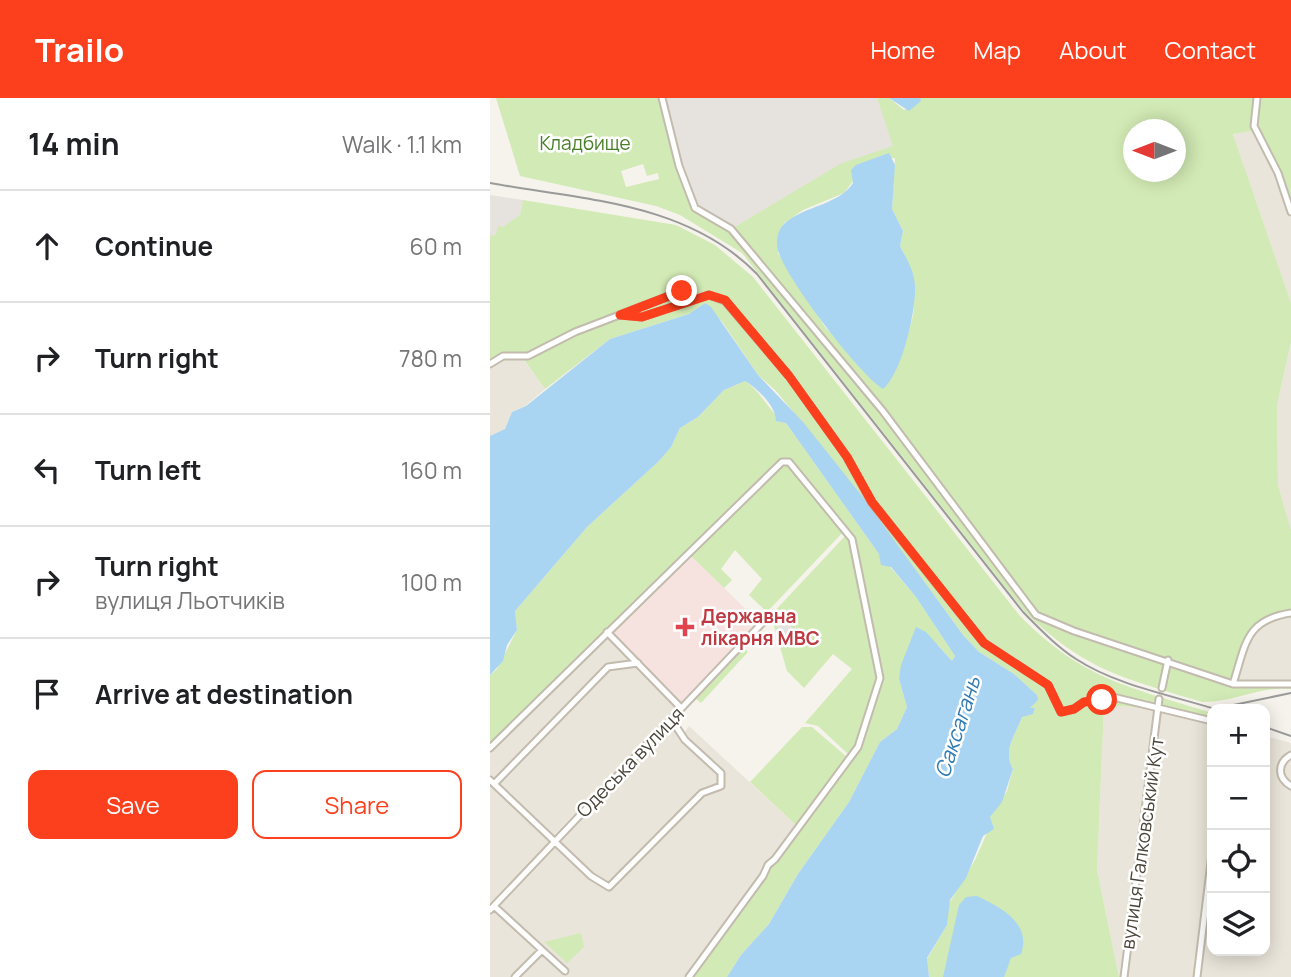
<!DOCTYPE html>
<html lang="en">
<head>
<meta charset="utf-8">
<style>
	:root { --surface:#fff; --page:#f6f6f6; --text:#202124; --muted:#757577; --line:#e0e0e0; --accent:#fc3f1d }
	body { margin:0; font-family:Manrope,sans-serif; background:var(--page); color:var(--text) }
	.controls { position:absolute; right:21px; bottom:21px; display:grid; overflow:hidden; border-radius:14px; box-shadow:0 4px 18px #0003 }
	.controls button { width:63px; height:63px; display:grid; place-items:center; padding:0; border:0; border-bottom:2px solid var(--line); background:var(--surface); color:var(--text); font:35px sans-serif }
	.compass { position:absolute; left:633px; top:21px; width:63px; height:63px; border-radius:50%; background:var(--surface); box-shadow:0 4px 18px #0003; rotate:270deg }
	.stop { position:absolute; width:21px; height:21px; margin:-16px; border:5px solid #fc3f1d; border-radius:50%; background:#fff }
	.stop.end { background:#fc3f1d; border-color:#fff; box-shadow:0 2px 7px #0008 }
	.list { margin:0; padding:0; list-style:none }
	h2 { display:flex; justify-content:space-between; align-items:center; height:91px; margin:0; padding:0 28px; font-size:30px }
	h2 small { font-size:23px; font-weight:400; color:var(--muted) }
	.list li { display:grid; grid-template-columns:46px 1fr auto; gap:21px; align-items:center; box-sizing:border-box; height:112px; padding:0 28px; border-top:2px solid var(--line) }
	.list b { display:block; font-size:26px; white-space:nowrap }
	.list p { margin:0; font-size:23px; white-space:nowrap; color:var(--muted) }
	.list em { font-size:23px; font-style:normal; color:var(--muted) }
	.actions { display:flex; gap:14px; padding:21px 28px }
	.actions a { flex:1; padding:16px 0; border:2px solid var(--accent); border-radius:14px; text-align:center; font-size:24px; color:var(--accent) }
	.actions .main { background:var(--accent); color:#fff }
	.icon { flex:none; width:38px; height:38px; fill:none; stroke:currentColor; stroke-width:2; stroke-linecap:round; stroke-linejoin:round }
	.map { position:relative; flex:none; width:801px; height:879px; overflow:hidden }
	header { display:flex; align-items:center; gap:42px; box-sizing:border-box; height:98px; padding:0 35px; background:var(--accent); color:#fff }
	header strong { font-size:33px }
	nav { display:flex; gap:38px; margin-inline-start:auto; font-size:24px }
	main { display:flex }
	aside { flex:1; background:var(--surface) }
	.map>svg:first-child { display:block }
	.residential { fill:#eae5da }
	.industrial { fill:#e6e2dd }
	.medical { fill:#f6e3e0 }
	.green { fill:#d2eab5; fill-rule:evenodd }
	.parking { fill:#e5e3e0 }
	.water { fill:#a9d4f2 }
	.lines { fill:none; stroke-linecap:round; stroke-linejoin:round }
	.minor-casing { stroke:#c2bbae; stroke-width:9 }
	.minor { stroke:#fff; stroke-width:5 }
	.tram { stroke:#9a9a9a; stroke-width:2 }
	.route { stroke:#fc3f1d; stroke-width:9 }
	.health-dot { fill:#e0444e; stroke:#fff; stroke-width:2.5 }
	.labels { text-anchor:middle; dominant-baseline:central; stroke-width:5; stroke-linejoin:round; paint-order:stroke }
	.park-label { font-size:19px; fill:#4a7f2a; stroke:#fff }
	.health-label { font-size:19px; font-weight:bold; fill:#be3a42; stroke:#fff; text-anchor:start }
	.street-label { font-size:19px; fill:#4b4439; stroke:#fff }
	.water-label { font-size:21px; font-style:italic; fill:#2e7ab2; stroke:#fff }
</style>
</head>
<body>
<header>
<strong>Trailo</strong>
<nav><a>Home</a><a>Map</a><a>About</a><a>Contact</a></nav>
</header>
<main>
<aside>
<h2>14 min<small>Walk · 1.1 km</small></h2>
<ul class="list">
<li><svg class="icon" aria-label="ahead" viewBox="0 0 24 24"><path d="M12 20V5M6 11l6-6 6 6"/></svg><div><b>Continue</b></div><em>60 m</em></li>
<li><svg class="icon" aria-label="right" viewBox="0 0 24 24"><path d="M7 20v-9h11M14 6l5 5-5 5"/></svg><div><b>Turn right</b></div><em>780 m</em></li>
<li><svg class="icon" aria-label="left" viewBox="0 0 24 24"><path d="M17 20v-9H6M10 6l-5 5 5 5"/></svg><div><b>Turn left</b></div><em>160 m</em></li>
<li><svg class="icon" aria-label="right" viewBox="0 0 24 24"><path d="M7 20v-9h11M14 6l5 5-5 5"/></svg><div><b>Turn right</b><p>вулиця Льотчиків</p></div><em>100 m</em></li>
<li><svg class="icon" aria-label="arrive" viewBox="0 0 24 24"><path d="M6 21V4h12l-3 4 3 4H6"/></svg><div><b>Arrive at destination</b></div></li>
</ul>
<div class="actions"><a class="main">Save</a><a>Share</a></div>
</aside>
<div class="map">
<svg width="801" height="879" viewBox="0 0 801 879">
	<rect width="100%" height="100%" fill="#f6f3ec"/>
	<path class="residential" d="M766,32l22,43 13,39v91l-58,-169z
		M801,244v188l-13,-45 -1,-80z
		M14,260h18l23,31 -20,17 -13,6 -7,17 -15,7v-69z
		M801,515v71h-58l11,-34 15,-27 6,-5z
		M117,537l70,73 -123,127 -64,-58v-27z
		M614,607l56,4 52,12v230h53v-215l26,7v234h-172l-22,-107z
		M182,626l10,12 7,-10 108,100 -110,151h-197v-64z
		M0,685l60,57 -60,66z"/>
	<path class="industrial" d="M172,0h215l17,48 -52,18 -111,65 -30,-16 -10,-15z
		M0,97l33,5 -3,15 -24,21h-6z"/>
	<path class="medical" d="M200,457l69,67 -78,82 -70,-72z"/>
	<path class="green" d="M6,0h166l17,68 16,42 36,21 111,-66 51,-17 -16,-48h12l15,12 16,-9v-3h371v108l-33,-76 -25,4 58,169v39l-14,63 1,80 13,45v83c-8,2 -20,2 -27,6 -19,9 -25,46 -31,64l58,1v5c-32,-3 -59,14 -89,13 -78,-24 -117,-31 -178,-91l-282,-358 -62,-38 -24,-9 -136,-30zM643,32h42v42h-42zM405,60l-3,51 11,22 -3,15c14,27 20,59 7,89 -6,15 -24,31 -34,43l-48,-51 -47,-74 6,-30 19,-13 41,-17 24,-32zM153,66l4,12 11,-3 1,6 -33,8 -5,-16z
		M33,102l153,25 39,20 38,32 267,339c63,64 110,71 192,97v8l-52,-12 -56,-4 -7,165 22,107h-190l-2,-18 20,-34 1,-20 27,-45 16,-36 -1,-7 17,-26 6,-22c-11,-19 3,-35 9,-52l11,-4 2,-5h-5l7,-8v-5l-23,-21 -35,-22 -16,-17 -107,-146 -80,-98 -18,-16 -35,-52 -18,-20 -16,11 -79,25 -65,50 -26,-36 -17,1 -12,8v-126l6,-1 2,-9 5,1 17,-12z
		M255,283c17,11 25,33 41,42l93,131 37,43 39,59 -3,5 -14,-16 -29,5 -10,29 8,28 -10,22 -17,13 -31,60 -51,72 -29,50 -28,31 -14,22h-35l77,-111 90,-119 23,-69 -29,-139 -5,-10 -58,-69h-9l-291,285v-70l7,-6 20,-39 -2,-19 72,-84 72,-66 12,-14 9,-19 18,-11 26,-27z
		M296,364l59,68 -78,82 -18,-17 13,-16 -27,-29 -14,19 11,11 -8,8 -34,-33z
		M357,436l31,143 -22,69 -7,9 -31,-29 -13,-3 47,-54 -19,-15 -29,34 -17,-17 -9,-31 15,-7 -14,-3 -3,3 -5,-18z
		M252,548l6,6 -47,51 -6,-5z
		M312,629h10l35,30 -50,69 -47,-44z
		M91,835l3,14 -17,16 -23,-21z"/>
	<path class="parking" d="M298,519l6,17 -16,6 -1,-18z"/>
	<path class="water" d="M399,0h31l1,3 -12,10z
		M399,55l6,12 -3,44 11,22 -3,15c7,14 14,24 15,40 1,25 -13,87 -32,103 -24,-15 -95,-108 -104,-136 -4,-9 -2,-23 6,-30 19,-17 54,-18 68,-40l-2,-13 5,-5z
		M215,205l6,4 47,68 45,47 59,74 101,139 16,17 35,22 23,21 1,5 -8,8h5l-2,6 -11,3c-6,17 -20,33 -9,52l-11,33 -12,15 4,12 -11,7 -17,42 -16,22 -3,25 -20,33 2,19h-202l14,-22 28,-31 29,-50 51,-72 31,-60 17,-13 10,-22 -8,-28 2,-14 15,-38 10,5 26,29 3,-5 -39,-59 -25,-30 -10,-2 -2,-11 -93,-131 -10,-2c0,-15 -18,-32 -31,-40l-21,9 -26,27 -18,11 -9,19 -12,14 -72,66 -72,84 2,19 -10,15 -4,16 -13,14v-239l15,-7 7,-17 14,-6 84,-67 79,-25z
		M487,798c23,11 55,27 44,58l-10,4 -7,19h-61l16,-72 7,-8z"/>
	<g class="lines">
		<g class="minor-casing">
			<path id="minor" d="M172,0l17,68 16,42 36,21 151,181 154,205 38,16 159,53h58
				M767,0l-3,28 24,47 13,39
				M130,217l22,2 67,-22 16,6 64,75 58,81 24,45 113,141 64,42 13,27 13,-3 10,-7 29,-5 99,24
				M0,266l13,-8h25l47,-24 107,-41
				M117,534l74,76
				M743,586c13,-40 12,-64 58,-71
				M672,590l6,-28
				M0,650l292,-286h7l63,77 28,139 -22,69 -83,112 -7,6 -5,11 -74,101
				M801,657c-14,8 -14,23 0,31
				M0,682l101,96 18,11 93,-94 19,-7v-13l-36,-33 -14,-21
				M5,685l113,-116 30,-4
				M4,808l48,44
				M0,812l277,-292
				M25,879l27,-27 23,21
				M634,879l35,-278
				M707,879l15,-123"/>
		</g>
		<use href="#minor" class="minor"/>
		<path class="tram" d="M0,85c94,17 197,19 267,91l266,338c17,17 33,34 53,47 40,26 94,36 139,50
			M724,611l77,-16
			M775,629l26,9"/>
	</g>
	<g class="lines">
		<path class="route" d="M192,193l-62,24 22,2 67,-22 16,5 64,76 58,81 25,45 112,141 64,42 13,27 13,-3 10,-7 18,-2"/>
	</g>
	<path class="health-dot" d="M191.5 518.5h7v7h7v7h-7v7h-7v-7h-7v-7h7z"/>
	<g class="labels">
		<g class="park-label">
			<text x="95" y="45">Кладбище</text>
		</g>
		<g class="health-label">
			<text x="211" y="518">Державна<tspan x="211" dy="22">лікарня МВС</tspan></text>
		</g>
		<g class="street-label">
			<text transform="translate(140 664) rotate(-46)">Одеська вулиця</text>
			<text transform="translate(652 745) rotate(-82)">вулиця Галковський Кут</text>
		</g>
		<g class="water-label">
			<text transform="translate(467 629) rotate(-72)">Саксагань</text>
		</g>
	</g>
</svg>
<div class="controls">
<button>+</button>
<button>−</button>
<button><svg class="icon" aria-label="locate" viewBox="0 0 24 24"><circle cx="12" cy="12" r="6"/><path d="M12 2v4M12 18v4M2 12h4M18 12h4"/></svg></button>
<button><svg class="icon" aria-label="layers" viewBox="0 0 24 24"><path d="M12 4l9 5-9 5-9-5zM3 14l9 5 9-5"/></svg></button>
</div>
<svg class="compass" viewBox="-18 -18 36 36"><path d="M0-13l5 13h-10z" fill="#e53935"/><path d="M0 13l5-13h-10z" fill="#757577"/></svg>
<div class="stop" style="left:612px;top:602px"></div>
<div class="stop end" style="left:192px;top:193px"></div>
</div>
</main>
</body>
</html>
